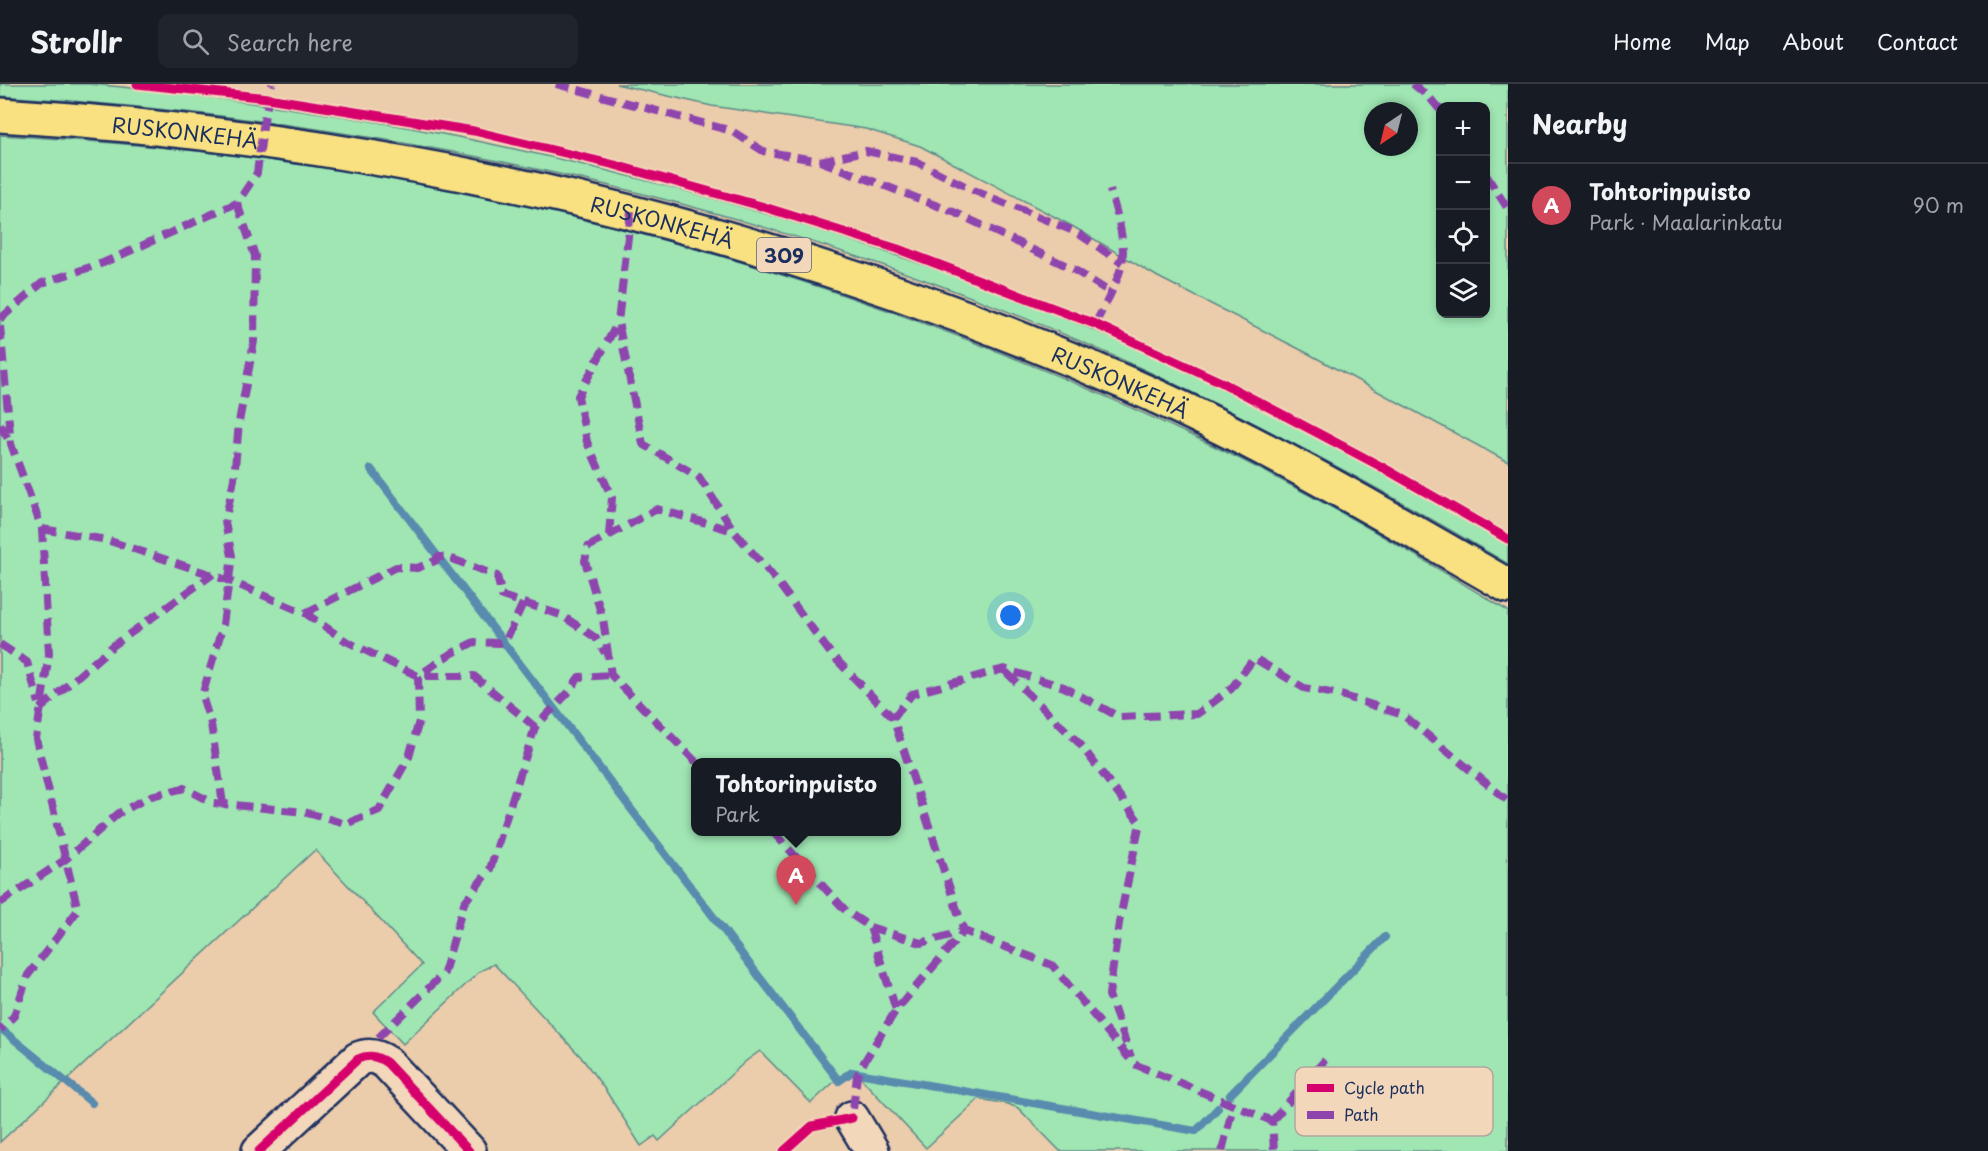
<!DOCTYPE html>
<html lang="en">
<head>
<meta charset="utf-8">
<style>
	:root { --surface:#171b24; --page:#20242c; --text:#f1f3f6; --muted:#9ea1a6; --line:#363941; --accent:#d1495b }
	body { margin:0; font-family:"Playpen Sans",sans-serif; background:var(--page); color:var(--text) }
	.controls { position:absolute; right:18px; top:18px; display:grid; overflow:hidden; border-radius:12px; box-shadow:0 3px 9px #0003 }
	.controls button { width:54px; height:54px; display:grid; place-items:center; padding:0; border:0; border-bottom:2px solid var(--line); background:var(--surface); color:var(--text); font:30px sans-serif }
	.compass { position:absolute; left:1364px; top:18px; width:54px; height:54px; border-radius:50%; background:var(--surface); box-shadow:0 3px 9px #0003; rotate:215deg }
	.you { position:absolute; left:1011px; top:532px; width:21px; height:21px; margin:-15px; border:4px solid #fff; border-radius:50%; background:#1a73e8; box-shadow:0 0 0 9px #1a73e833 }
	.badge { display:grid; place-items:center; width:39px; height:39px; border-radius:50%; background:var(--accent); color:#fff; font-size:20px; font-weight:700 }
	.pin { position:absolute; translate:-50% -50px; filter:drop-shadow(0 2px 3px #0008) }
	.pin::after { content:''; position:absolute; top:32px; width:21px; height:18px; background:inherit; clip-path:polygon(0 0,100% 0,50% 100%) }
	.popup { position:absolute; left:691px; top:674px; width:210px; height:78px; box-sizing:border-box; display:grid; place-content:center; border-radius:12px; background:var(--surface); filter:drop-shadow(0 2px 4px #0005); font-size:20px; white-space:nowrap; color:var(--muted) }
	.popup b { font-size:22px; color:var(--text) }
	.popup::after { content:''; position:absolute; left:50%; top:100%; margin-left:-12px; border:12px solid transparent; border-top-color:var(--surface) }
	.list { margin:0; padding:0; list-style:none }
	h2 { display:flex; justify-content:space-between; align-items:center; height:78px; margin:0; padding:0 24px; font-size:26px }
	h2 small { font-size:20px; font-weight:400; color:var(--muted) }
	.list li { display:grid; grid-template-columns:39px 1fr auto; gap:18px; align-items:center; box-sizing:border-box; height:84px; padding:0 24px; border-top:2px solid var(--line) }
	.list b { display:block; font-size:22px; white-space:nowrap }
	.list p { margin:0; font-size:20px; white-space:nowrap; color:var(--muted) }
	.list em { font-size:20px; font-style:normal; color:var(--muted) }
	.icon { flex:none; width:33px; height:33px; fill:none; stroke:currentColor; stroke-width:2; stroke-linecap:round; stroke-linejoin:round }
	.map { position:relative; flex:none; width:1508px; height:1067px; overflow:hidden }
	header { display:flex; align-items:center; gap:36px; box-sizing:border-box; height:84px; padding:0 30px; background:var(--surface); border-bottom:2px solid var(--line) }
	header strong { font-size:28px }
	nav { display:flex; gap:33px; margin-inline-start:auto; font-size:21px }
	.search { width:420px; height:54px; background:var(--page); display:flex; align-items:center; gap:15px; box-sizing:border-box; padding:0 21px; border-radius:12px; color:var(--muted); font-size:22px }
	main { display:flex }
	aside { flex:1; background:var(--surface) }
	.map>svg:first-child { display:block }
	.green { fill:#9fe6b3; stroke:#5d8a88; stroke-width:1.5; fill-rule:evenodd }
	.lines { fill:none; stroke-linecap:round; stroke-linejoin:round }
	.stream { stroke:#598bae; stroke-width:8 }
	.minor-casing { stroke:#1b2f5e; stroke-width:38 }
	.major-casing { stroke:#1b2f5e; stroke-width:38 }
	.minor { stroke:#f3d7ba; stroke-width:33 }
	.major { stroke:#f9e181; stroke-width:33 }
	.quiet { stroke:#8e44ad; stroke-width:8; stroke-dasharray:15 8; stroke-linecap:butt }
	.cycleway-casing { stroke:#f3d7ba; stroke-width:13 }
	.cycleway { stroke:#d6006c; stroke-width:9 }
	.labels { text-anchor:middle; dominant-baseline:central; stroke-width:4.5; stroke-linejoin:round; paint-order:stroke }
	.shield { fill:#f3d7ba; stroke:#5c617a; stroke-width:1.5 }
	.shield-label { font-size:20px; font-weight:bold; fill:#1b2f5e }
	.street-label { font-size:21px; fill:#1b2f5e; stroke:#f3d7ba }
	.key { fill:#f3d7ba; stroke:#b2a59e; stroke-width:1.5 }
	.key-label { font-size:16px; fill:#1b2f5e }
</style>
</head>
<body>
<header>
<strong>Strollr</strong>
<div class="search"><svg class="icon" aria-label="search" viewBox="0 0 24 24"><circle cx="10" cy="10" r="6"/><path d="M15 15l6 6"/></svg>Search here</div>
<nav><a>Home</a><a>Map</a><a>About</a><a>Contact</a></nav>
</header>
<main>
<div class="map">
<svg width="1508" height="1067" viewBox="0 0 1508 1067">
	<rect width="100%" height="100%" fill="#ebccab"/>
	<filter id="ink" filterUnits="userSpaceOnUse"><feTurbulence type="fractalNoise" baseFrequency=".0167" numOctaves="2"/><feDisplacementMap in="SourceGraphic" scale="12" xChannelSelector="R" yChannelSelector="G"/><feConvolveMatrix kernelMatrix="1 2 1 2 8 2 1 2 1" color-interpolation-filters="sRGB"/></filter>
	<g filter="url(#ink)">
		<path class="green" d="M0,0c29,0 59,0 88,0 67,5 133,15 199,24 146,20 289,52 431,92 154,44 305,96 451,163 117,53 228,118 339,182v19c-117,-70 -237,-135 -361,-193 -359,-166 -753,-251 -1147,-275z
			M616,0h892v378l-199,-108 -151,-77 -86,-51 -152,-80 -54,-17 -154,-23zM1440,22h46v208h-46zM1373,27h36v36h-36z
			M0,51c85,5 171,12 256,23 326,42 646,140 943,281 106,50 209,111 309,172v540h-448l-42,-43 -10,-4 -29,-5 -53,49 -68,-73 -13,-3 -34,31 -51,-52 -14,10 -87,80 -4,-5 -14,10 -35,-55 -24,-33 -88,-94 -14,7 -77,73 -30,-32 49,-47 -107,-115 -315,292zM696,678h200v70h-200z"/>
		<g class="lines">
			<path class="stream" d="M371,385l468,612 13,-9 344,59 22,-23
				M0,944l92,75
				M1230,1011l155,-158"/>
			<g class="minor-casing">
				<path id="minor" d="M852,1034l20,33
					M259,1067l99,-92c11,-5 19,-3 29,4l82,88"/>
			</g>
			<g class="major-casing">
				<g id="major">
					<path id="s1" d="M0,31c396,24 770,111 1133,271 130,57 252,129 375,200"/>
				</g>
			</g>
			<use href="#minor" class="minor"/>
			<use href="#major" class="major"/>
			<path class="quiet" d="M556,0l176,47 31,20 57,10 136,52 117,56 38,24
				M1413,0l17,14 10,12
				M820,77l46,-10 51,11 58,29 101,41 46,31
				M1486,91l22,34
				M631,127l-13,111 25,122 56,33 35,54 42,49 55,74 62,64 71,213 -68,79 -32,52 -7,14 -5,42
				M0,235l42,-36 61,-20 134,-60 20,-30 7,-53 8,-36
				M1095,240c10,-19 22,-40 27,-60 4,-23 -6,-53 -12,-74
				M0,242l11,118 31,85 7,125 -13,85 42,171 -50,65 -14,41 -14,14
				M0,341l10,17
				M42,445l65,11 120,40 78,33 41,28 72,35h56l61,51
				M609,451l3,-37 -25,-56 -9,-46 40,-74
				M305,529l91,-46 21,1 18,-7 3,-4h9l50,19 5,20 59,19 35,23 9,15
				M0,560l27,18 12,41
				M1006,588l74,72 60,79 -21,100 -10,72 22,62
				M40,625l74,-64 99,-71
				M893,634l19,-24 92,-25 60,18 55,30 78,-3 34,-25 23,-31 50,30 37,7 62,20 105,86
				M696,678l-85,-87 -8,-56 -18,-58 3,-14 69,-38 77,22
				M223,720l-12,-80 -9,-28 21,-71 9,-69 -7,-34 9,-43 5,-57 15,-81 1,-85 -18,-53
				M773,748l73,79 24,16 26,83
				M0,819l66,-44 53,-46 32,-17 33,-8 29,15 91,9 42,12 33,-14 30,-53 10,-36 -1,-45 29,-20 27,-14 26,1 7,-5 16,-35
				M870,843l51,16 43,-12 88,34 82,99 138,57 2,30
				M378,954l66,-65 20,-70 26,-34 45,-142 33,-34 11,-16 32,-2
				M1272,1037l53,-61
				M1222,1067l11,-45"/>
			<g class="cycleway-casing">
				<path id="cycleway" d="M137,0l131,14 206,33 141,34 146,41 137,43 197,75 126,58 161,85 126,72
					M259,1067l99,-92c11,-5 19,-3 29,4l82,88
					M784,1067l28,-25 40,-8"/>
			</g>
			<use href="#cycleway" class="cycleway"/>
		</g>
	</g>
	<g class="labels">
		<rect class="shield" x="757" y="154" width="54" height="34" rx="4.5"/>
		<g class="shield-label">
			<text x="784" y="171">309</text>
		</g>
		<g class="street-label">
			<text stroke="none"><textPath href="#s1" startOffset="186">RUSKONKEHÄ</textPath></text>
			<text stroke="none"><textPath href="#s1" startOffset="672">RUSKONKEHÄ</textPath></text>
			<text stroke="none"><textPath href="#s1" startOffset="1158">RUSKONKEHÄ</textPath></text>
		</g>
	</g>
	<rect x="1295" y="983" width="198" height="69" rx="9" class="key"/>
	<rect x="1307" y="1000" width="27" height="8" fill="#d6006c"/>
	<rect x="1307" y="1027" width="27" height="8" fill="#8e44ad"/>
	<g class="key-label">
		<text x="1344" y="1010">Cycle path</text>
		<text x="1344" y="1037">Path</text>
	</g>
</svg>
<div class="controls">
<button>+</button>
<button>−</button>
<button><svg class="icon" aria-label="locate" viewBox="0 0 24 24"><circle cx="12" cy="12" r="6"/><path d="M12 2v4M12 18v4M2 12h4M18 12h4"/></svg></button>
<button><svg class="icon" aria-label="layers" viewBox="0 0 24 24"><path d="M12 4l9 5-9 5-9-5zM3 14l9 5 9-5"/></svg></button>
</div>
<svg class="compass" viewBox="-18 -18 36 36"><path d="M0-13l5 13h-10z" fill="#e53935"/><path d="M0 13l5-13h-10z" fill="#9ea1a6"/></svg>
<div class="you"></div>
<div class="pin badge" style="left:796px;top:821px">A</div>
<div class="popup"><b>Tohtorinpuisto</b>Park</div>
</div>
<aside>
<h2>Nearby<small></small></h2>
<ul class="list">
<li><span class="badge">A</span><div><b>Tohtorinpuisto</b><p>Park · Maalarinkatu</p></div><em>90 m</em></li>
</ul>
</aside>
</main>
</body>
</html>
